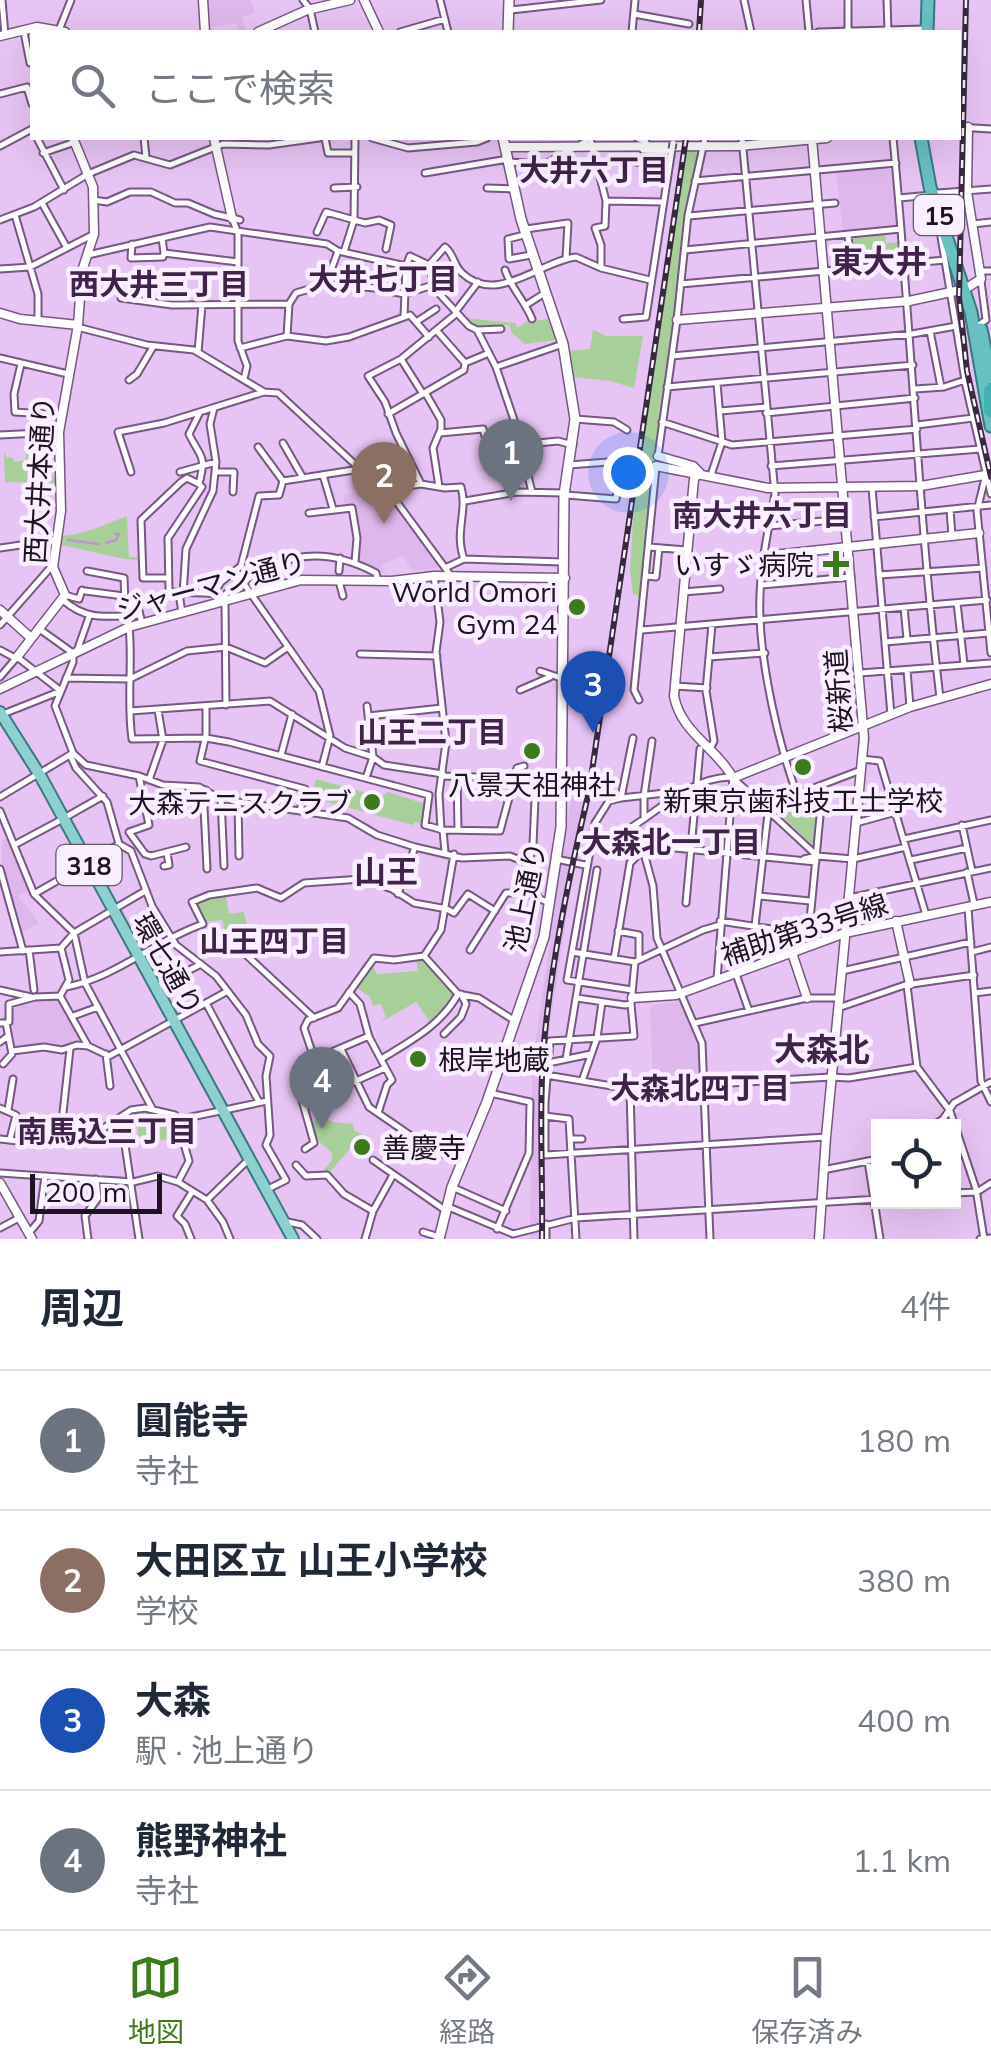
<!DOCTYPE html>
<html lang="ja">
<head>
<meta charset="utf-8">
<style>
	:root { --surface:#fff; --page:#f6f6f7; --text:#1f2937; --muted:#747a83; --line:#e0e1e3; --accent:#3b7b1a }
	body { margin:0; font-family:Mulish,"Noto Sans JP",sans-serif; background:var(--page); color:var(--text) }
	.controls { position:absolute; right:30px; bottom:30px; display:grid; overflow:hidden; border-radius:0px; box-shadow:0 10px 40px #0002 }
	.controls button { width:90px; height:90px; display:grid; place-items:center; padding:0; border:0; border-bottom:2px solid var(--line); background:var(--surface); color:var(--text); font:50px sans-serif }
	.scale { position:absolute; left:30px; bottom:25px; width:132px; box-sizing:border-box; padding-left:10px; border:5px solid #1e1123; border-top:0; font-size:28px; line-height:35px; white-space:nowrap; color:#1e1123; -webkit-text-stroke:8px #faeffe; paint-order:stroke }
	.you { position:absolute; left:628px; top:472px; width:35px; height:35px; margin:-25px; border:8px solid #fff; border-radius:50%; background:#1a73e8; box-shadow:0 0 0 15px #1a73e833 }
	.badge { display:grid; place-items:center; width:65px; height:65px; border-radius:50%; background:var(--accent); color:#fff; font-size:32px; font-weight:700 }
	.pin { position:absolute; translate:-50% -82px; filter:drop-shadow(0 2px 5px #0008) }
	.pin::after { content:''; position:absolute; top:52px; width:35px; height:30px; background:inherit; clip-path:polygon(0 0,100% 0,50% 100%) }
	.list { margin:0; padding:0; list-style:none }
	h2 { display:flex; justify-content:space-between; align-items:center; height:130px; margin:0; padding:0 40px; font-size:42px }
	h2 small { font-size:32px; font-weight:400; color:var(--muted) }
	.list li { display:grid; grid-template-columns:65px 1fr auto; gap:30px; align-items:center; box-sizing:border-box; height:140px; padding:0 40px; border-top:2px solid var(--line) }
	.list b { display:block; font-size:38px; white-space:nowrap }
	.list p { margin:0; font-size:32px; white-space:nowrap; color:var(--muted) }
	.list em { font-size:32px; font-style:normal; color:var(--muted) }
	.icon { flex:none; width:55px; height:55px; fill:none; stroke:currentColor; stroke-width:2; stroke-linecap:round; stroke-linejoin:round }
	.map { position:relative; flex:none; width:991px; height:1239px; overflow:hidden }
	.search { position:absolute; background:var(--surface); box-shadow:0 10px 40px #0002; left:30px; right:30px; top:30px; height:110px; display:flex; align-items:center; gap:25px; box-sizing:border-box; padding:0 35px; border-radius:0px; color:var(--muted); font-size:38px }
	.sheet { height:690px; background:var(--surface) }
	nav { display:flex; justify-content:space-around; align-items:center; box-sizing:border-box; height:140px; border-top:2px solid var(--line); background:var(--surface); font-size:28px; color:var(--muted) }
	nav a { display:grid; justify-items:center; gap:5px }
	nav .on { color:var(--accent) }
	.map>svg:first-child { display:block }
	.built { fill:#dfb6ed }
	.green { fill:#a7d099 }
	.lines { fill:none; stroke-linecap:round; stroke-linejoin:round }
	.stream { stroke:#be95cc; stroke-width:2.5 }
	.minor-casing { stroke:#775682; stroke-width:9 }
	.tertiary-casing { stroke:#775682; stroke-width:11 }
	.secondary-casing { stroke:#775682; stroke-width:12 }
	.primary-casing { stroke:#357981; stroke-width:14 }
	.trunk-casing { stroke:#357981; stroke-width:15 }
	.motorway-casing { stroke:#357981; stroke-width:18 }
	.minor { stroke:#fff; stroke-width:5 }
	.tertiary { stroke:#fff; stroke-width:8 }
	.secondary { stroke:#fff; stroke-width:9 }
	.primary { stroke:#8dd0d1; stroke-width:10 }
	.trunk { stroke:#67c0c2; stroke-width:11 }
	.motorway { stroke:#41b1b3; stroke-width:14 }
	.rail-casing { stroke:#39293f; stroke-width:6 }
	.rail { stroke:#faeffe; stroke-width:2.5; stroke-dasharray:8; stroke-linecap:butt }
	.minor-bridge-casing { stroke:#775682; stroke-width:9; stroke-linecap:butt }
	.minor-bridge { stroke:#fff; stroke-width:5 }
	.poi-dot { fill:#3b7b1a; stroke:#faeffe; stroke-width:4 }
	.labels { text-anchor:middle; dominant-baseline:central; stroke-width:9; stroke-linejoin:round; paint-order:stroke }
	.shield { fill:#faeffe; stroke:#605465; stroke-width:2.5 }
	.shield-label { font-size:25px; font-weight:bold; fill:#1e1123 }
	.street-label { font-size:28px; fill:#1e1123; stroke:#faeffe }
	.poi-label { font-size:28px; fill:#1e1123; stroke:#faeffe; text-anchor:end }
	.neighbourhood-label { font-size:30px; font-weight:bold; fill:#40224a; stroke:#faeffe }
	.quarter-label { font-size:32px; font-weight:bold; fill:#40224a; stroke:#faeffe }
</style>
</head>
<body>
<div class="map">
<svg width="991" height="1239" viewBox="0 0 991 1239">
	<rect width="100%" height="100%" fill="#e8c3f5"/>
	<path class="built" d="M207,0h44l4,13 -13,4 4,15h-7l-3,-9 -27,4z
		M890,165l7,60 -2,3 -52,4 -7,-62z
		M359,479l14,11 6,-6 60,80 -3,4 -24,3 -9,-16 -22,11 5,9 -27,-14v-24l-6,-31 -7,1 -3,-11 10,-4 -3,-10z
		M573,787l21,5 -19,66 -13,-2z
		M11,837l19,54 -12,5 21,27 -19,10 -18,-67v-26z
		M561,864l13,2 -29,193v180h-15l2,-172z
		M59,998l23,41 -3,4 -13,5h-53l-5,-22 3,-2v-18z
		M681,1001l18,43 3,37 -49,5 -3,-80z"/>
	<path class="green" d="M699,148l2,4 -15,65 -31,243 -14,158h-3v-23l-5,-1 -3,-24 3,-49 11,-89 43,-283z
		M885,233l1,10 13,-1 1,19 -47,5v-30z
		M465,318l50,5 3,5 8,-6 24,-3 7,21 -32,4 -13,-11 -3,-8 -36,1z
		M593,330l14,6h36l-9,52 -24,-7 -36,-4 -5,-26 21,-2z
		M4,451l3,7 5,-1 2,5 11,-2 2,-8 16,8 9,16 6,2v5l-53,-1z
		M127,516l2,41h12v3c-26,0 -53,-11 -82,-15l2,-9c24,-2 43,-11 66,-20z
		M316,779l65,18 7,-5 40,13 -6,19 -7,-2 -2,3 -101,-27z
		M813,793l6,3 -4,44 -4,4 -35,-34 3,-5z
		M226,896l3,18 15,-2 5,22 -30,8 -2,-7 -8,2 -1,-3 17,-2 -3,-12 -18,2 -12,-20z
		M424,958l31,40 -23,27 -16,-23 -35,20 5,-5 -5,-13 -8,2 -3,-9 -14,-10 17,-23 3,10 42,-3 -2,-12z
		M145,1109l29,7 6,21 -35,6 -1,-4 -5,1 -3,-29z
		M321,1116l11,6 21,2 1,6 8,5 -33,38 -5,-4 8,-8v-8l-17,-15 -5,-14z"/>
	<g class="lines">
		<path class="stream" d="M68,540l31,4
			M106,543l10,-3 3,-6h-4"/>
		<g class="minor-casing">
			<path id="minor" d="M2,0l3,35
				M303,0l7,9 5,23
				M440,0l8,32
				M744,0l7,32
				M806,0l3,32
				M848,0v30
				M887,0l1,32
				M511,10l90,-10
				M634,14l55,10
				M59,30l12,-30
				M24,32l6,31
				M400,32l45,-13
				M632,32l3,-32
				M818,32l106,-3
				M0,94l27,-7 5,17
				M958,127l33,2
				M37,138l27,52
				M144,138l2,19
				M325,138l3,15h26
				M372,138l36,10 69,-6 10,-4
				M637,138l9,4
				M742,138l33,356c-8,41 -17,82 -15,124 2,52 19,128 37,176
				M893,138c18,186 25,374 47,560
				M580,145l10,-7 16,63 -1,25 -10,2 6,17v23
				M0,146l32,-17
				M641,147l2,3 28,1
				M43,153l32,-11
				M508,162l38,2 29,-17
				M636,162l32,5
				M425,173l83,-14
				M695,181l201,-18
				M334,188l23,-1
				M487,188l27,1
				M938,193l53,-4
				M899,198l32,-3
				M93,200l14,2 23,-10h21l24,11h13l26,11 26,6
				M606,201l57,1
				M42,203l25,45
				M15,215l23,79v26
				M689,216l146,-13
				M232,218l6,15v108l9,25 -3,13
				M0,220l34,-13 54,-33 46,-19 36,10 53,-21 46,1 50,-7
				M973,224l18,-2
				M526,229l42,-6 -2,35
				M317,232l9,-20 39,11 14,-3 12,5 -5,24
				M524,235l-16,4 1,20 22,-4
				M848,235l3,34
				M941,237l25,149 25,108
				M162,238l2,15 74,9
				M132,244l-1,14 32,-1 1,-4
				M685,250l216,-21
				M344,252l10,-32 1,-82
				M88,255l122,-28 117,17 11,7 68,15 4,-10 19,9 6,24 34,37 8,4 19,37 18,53 18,72
				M429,265l16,-18c9,7 9,19 17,26 35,33 78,-12 114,-16l25,11 49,12
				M0,269l30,-2 64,-33
				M505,270c6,18 20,31 27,49
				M979,271h12
				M326,284l12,-33
				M681,284l264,-24
				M121,298l51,7 117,-1
				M526,305l19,-12
				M456,311l22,-29
				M404,317l2,-51
				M623,319l23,-2 26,-168
				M416,322l20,-13
				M980,324l6,-4 -5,-39
				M77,327l70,18 47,5 70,42 14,1 82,76 25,17 66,90
				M477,330l24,-1
				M437,331l28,32
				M930,331l11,56
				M287,336l2,-32 7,-11 30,-9 49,4 29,6 29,-9
				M240,348l47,-12 39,5 23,-4 61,-22 19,22
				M198,352l4,-47
				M672,356l240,-22 44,-8
				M0,358l68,16
				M401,359l22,35
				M21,364l-7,30 1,18 46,3
				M496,367l67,-23
				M129,380l8,-6 16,-27
				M667,387l246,-22
				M915,389l29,-2 21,-7
				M426,394l15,26v9l-8,19 6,39
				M720,411l46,-4
				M200,412l-11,22c11,24 18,19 10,50l3,3 -34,51 1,53c16,4 41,-1 54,5l2,7 1,102
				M766,413l149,-15
				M388,414l76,-44 1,-7 24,-10
				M575,419l39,3 13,8
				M662,422l70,23 185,-16
				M917,425l56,-7
				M440,433l43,-4 4,14 46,-8 5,8 20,-2 15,4
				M0,435l59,-3
				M283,443l20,35
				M258,447l25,34
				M658,456l19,-136 11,-105 17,-77
				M771,466l209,-17
				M131,472l-13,-40 46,-9 100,-31
				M180,472l36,-10
				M215,472h19l-1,20
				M323,475l10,34
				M711,475l11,-33 -5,-59
				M985,478l-8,33 14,142
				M283,481l77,-12
				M421,484l-25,-51 -11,-31 -17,-26 33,-17 56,-46
				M872,488l19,227
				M387,489l34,-5 24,4 16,-1c7,24 -7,45 3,72l-19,9
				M566,495l50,4 5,-38 -52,4
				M465,501l52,-9 48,1
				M950,510l2,26
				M309,513l43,-5 5,30 -2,24
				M874,517l117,-12
				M769,526l76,-7
				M649,547l37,3
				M0,548l55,-8
				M464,559l98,3
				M87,571l37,7 1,25 13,4 4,16
				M339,571l1,-13
				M879,575l104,-7
				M434,576l6,46 -4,30 10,90 -7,52 2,36
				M647,576l9,1 3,-29
				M167,578h-24l-2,-58 40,-38 6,-4 12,6
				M242,581l77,110 11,45 -8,31
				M339,581l4,15
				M761,585l90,-8
				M85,591l39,5
				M215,592l6,-10 20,-16 18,-70 20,-1 4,-14
				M683,592l37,-3
				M179,593l3,20
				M183,594l3,-45 27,-58 3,-29 -6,-38 4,-16
				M65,595l14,4 3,-9
				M223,596c51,-39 93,-55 153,-23l2,8
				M63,600c25,22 45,16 77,15
				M957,603l7,61
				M904,607l3,32
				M128,616c6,41 -2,82 4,123l74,-1 23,4 200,53 -4,30 18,5 57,1 17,-63 7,-2
				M0,625l51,-58
				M38,628l35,25v9l-18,44 18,47
				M642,630l345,-30
				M885,642l104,-9
				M0,650l15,8
				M77,651l12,-34
				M360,654l77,2
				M709,657l56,-4
				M907,670l3,37
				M540,671l21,7
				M860,673l131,-10
				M0,677l17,-20 44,34
				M66,678l64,1 57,-28 39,-4 39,16 23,-16
				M675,686l32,2
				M520,690l30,-13
				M639,700l-5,-10 22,-223
				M206,706v29l-6,26 105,28 -5,22
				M130,711l140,-10 75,47 28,9 11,8 59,9
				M3,714l58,-23
				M368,716l74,-8
				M710,749l4,-8 -8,-50 6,-67
				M70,755l6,13 31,34 12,42 12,7 21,55 24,39 40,31 30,39 12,29 12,12 -4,20 4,59 -4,10 20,35 -18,9
				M281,755l11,-41
				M862,759l18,2 46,154
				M139,776l10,49 -20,7 16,22 6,2 35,-9
				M443,776l71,2
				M457,776l1,54
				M366,778l7,-21 -6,-51
				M733,778l82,76
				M149,780l14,-40 -5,-30
				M206,790l-2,18 3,61
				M0,797l73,-44 13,12 53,11 24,9 36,2 14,8 25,7 110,16 29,17 38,12 47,11 48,-2 20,8 8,34 11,5
				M221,798l3,68
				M621,798l44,-5 7,3
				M238,802l1,54
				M0,811l34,83 40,39 11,50 68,127
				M644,816v-20l8,-55
				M66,817l37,-21
				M856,823l40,-11
				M636,824l17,62 4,52 45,105 8,196
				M962,825l10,46
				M443,830l2,22
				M904,839l87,-19
				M591,841c49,-1 81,-62 139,-64
				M16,844l43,-23
				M556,859l29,6
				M804,859l13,-3 36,3 53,-12
				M911,860l56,-12
				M90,862l29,-18
				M529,863l4,-19 2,-45
				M164,866l5,-1 -2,-12
				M0,869l23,82
				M967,872l7,32
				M34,894l49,-28
				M398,894l17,-47
				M759,896l51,5
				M849,898l142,-30
				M686,903l14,-154
				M116,908l29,-17
				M968,908l13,173 10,21
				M720,921l65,10 25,-11 13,-135
				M755,926l14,-121 92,-35
				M618,931l21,4v25
				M785,932l7,21
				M61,948l13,-15 34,-20
				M29,950l5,40
				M241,950l73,68
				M470,950l36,-57h18l14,5
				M0,952l61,-4 8,32 -9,16
				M572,952l63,10 68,-32 17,-5
				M972,952l19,-5
				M424,956l34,38 21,4 36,23
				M614,959l16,-96 8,-8 27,-8 151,15
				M635,962l-4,42 3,32 -84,5 -5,62v52l281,-18
				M842,971l129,-29
				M736,974l13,37
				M717,979l16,-201
				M907,985l10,82 33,44 26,78 8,50
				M66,987c49,-9 90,-47 137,-63l-11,-22 17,-7 48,-7 24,10 23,-15 58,-4 30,10 22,14 33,6 7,4 14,-19 27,17
				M155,988l46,-24
				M0,990l31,7
				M632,990l-65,-10 28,-157 14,-22 12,-3 12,-60
				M349,992l11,12 9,33 23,43 -5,5 -9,28
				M975,993l16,-2
				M577,998l48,7 6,-1
				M206,1003l53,99
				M838,1008l67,-23 69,-10
				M73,1016l25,-9
				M0,1023h6l6,31 -9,10
				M6,1023l3,-1v-18l26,-7 25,-1 28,50
				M695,1023l112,-25h32
				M444,1034l17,-17 5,-13 -5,-10
				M0,1042l8,-6
				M341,1049l28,58 54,37 38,19
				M12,1051l32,-4 18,3 15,-5 11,1 21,10 117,-64
				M106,1054l4,32
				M383,1058c29,-18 58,-33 75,-64
				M566,1059l31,-189
				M313,1060l56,-24
				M548,1063l43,-9
				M546,1075l84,14 201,-12 18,1 68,-11
				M582,1081l15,-43 5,-36
				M630,1089l4,150
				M490,1093l40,9 -1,51 -32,76
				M318,1098l67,-30
				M0,1108l16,7 -6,24
				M8,1110l5,-31
				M321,1116l-9,-64 -8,-24 4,-8 30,-12 36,-50 20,2 30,-4 17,-26 13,-76
				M545,1116l24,3 7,120
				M177,1120l12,41 -11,21
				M109,1125l16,20 14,94
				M932,1126l11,-7 11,-16 37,-21
				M0,1139l35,4 52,-4 44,-29 14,-2 30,7 2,5 90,-19
				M570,1139h12
				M60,1140l10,-91
				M305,1149l9,-6 -12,-43 15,-4
				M373,1160l69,48h9l62,26 63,-16 302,-19
				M868,1161l12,78
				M296,1165l10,11 21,-1 17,19 29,17
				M823,1170l55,-11
				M0,1173l133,9 25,-6 20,6 29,18 16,22 7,17
				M452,1187l54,24
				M954,1193l23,-1 14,-9
				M208,1199l37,-36
				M283,1221l19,4 15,14
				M0,1228l19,-10
				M423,1232l16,5
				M29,1233l10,-12 6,-45
				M88,1239l-3,-23 13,-18 -2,-19
				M191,1239l-6,-15 -8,-8 15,-24
				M365,1239l8,-28 20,-36
				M546,1239v-15
				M980,1239l11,-1"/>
		</g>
		<g class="tertiary-casing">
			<path id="tertiary" d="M203,0l2,32
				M364,0l15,32
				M258,32l49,-22 43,-10
				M0,36l37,-9 28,5
				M214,138l18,80
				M812,139l52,599 -38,399 -7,102
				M505,147l234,-1 88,-8
				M0,313l20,6 58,6
				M677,320l232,-19 56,-12 16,-10 -14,-87 1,-65
				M658,456l35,10 6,6
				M656,466l112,22 153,-2 70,-12
				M699,472l-5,7 -20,217c7,37 42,51 59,82l177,-71 81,-23
				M764,556l215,-23
				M0,610l31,28
				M17,657l48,-62 -12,-28 8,-56 -2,-79 19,-107 4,-54 12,-37 -1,-47 -20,-49
				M0,689l129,-62 172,-47 91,1 42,-5 131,2
				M896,921l14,63
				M792,953l15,45
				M632,998l44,-3 169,-62 146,-31
				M0,1183l32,56"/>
		</g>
		<g class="secondary-casing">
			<path id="secondary" d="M508,32l1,-32
				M439,1239l13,-52 35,-85 57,-165 17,-110 3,-332 11,-76 -12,-75 -42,-125 -18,-81"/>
		</g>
		<g class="primary-casing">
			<path id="primary" d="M0,712l41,65 252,462"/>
		</g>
		<g class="trunk-casing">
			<path id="trunk" d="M927,32l1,-32
				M921,138l9,49 41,125 20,114
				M981,329l10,49"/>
		</g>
		<g class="motorway-casing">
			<path id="motorway" d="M991,391v19"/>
		</g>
		<use href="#minor" class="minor"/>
		<use href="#tertiary" class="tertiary"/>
		<use href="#secondary" class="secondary"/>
		<use href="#primary" class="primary"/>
		<use href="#trunk" class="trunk"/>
		<use href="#motorway" class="motorway"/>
		<g class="rail-casing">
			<path id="rail" d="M966,0l-7,297 8,74 24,106
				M699,32l2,-32
				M542,1239c1,-61 -3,-123 1,-184 7,-89 26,-178 46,-264l97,-653"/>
		</g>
		<use href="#rail" class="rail"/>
		<g class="minor-bridge-casing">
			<path id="minor-bridge" d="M672,149l1,-6"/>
		</g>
		<use href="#minor-bridge" class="minor-bridge"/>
	</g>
	<g class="poi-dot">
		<path d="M831 549h10v10h10v10h-10v10h-10v-10h-10v-10h10z"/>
		<circle cx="577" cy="607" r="10"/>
		<circle cx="532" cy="751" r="10"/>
		<circle cx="803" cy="767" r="10"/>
		<circle cx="372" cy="802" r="10"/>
		<circle cx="418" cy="1059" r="10"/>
		<circle cx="362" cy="1147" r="10"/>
	</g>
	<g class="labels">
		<g class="shield">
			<rect x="914" y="195" width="50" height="40" rx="8"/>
			<rect x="56.5" y="845" width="65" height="40" rx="8"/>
		</g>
		<g class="shield-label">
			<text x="939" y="215">15</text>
			<text x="89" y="865">318</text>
		</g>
		<g class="street-label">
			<text transform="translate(39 480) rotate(-87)">西大井本通り</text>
			<text transform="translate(211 585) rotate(-15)">ジャーマン通り</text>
			<text transform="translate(838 691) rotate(-94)">桜新道</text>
			<text transform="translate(525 897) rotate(-79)">池上通り</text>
			<text transform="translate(804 929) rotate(-18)">補助第33号線</text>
			<text transform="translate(168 964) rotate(61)">環七通り</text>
		</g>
		<g class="poi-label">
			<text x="814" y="564">いすゞ病院</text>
			<text x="557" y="591">World Omori<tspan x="557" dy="32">Gym 24</tspan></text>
			<text x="532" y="784" text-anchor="middle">八景天祖神社</text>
			<text x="803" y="800" text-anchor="middle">新東京歯科技工士学校</text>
			<text x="352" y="802">大森テニスクラブ</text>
			<text x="438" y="1059" text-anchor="start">根岸地蔵</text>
			<text x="382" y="1147" text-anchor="start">善慶寺</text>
		</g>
		<g class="neighbourhood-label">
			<text x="594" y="170">大井六丁目</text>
			<text x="383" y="279">大井七丁目</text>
			<text x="159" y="284">西大井三丁目</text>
			<text x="762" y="515">南大井六丁目</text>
			<text x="432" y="732">山王二丁目</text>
			<text x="671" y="842">大森北一丁目</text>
			<text x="274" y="941">山王四丁目</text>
			<text x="700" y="1088">大森北四丁目</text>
			<text x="107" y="1131">南馬込三丁目</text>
		</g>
		<g class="quarter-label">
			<text x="879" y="261">東大井</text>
			<text x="386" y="871">山王</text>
			<text x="822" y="1049">大森北</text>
		</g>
	</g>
</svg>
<div class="controls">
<button><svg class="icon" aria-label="locate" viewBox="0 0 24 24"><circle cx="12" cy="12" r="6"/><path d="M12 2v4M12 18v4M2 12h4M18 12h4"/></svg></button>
</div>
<div class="scale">200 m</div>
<div class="you"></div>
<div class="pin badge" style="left:511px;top:501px;background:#6b7280">1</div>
<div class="pin badge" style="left:384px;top:524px;background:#8d6e63">2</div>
<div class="pin badge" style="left:593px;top:733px;background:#1a4fb4">3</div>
<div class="pin badge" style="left:322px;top:1129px;background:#6b7280">4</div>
<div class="search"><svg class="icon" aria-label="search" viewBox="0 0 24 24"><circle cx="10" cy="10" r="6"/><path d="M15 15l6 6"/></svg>ここで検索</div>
</div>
<section class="sheet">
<h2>周辺<small>4件</small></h2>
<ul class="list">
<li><span class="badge" style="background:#6b7280">1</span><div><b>圓能寺</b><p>寺社</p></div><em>180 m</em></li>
<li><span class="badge" style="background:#8d6e63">2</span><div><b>大田区立 山王小学校</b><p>学校</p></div><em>380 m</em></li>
<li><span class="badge" style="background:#1a4fb4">3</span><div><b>大森</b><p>駅 · 池上通り</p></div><em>400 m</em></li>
<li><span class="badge" style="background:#6b7280">4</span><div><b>熊野神社</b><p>寺社</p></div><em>1.1 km</em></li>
</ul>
</section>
<nav>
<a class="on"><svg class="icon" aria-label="map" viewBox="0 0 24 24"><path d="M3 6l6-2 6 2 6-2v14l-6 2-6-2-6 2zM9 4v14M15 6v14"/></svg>地図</a>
<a><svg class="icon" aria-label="directions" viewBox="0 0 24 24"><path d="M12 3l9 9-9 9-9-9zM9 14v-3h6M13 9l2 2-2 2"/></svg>経路</a>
<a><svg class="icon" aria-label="saved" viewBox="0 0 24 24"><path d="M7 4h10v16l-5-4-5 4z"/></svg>保存済み</a>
</nav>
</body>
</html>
